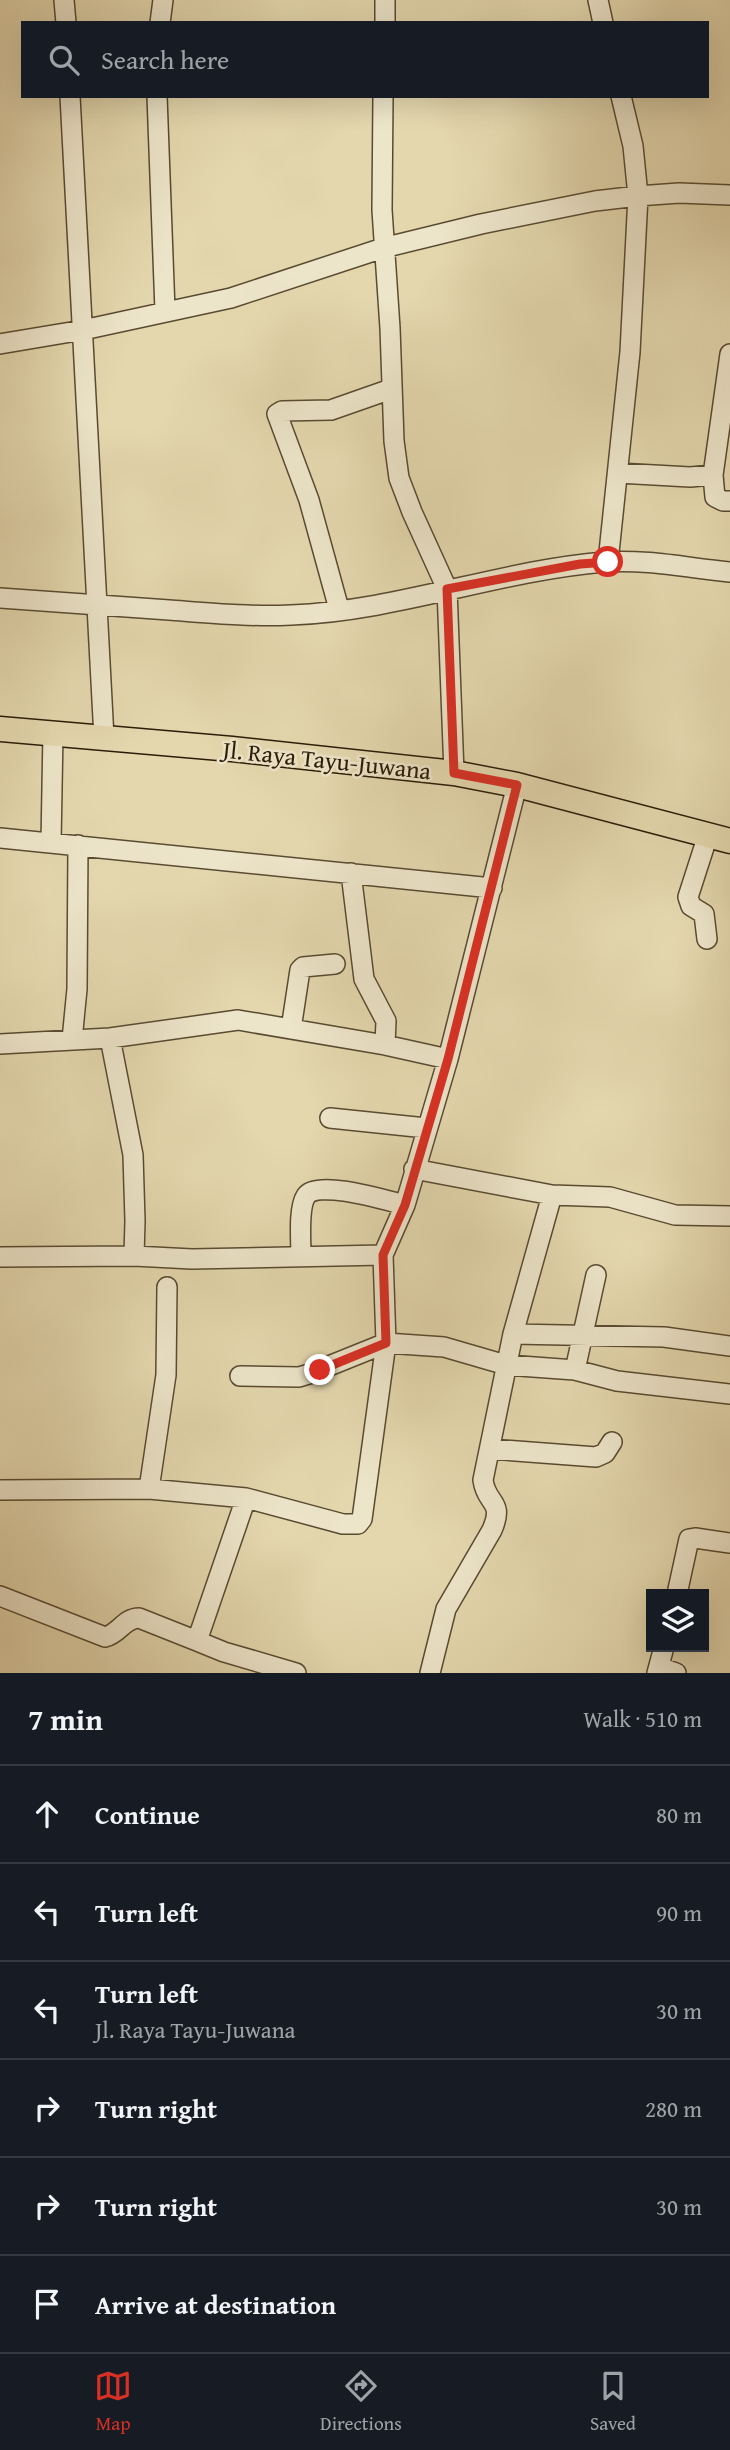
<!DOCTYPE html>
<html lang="en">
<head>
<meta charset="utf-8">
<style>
	:root { --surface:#171b24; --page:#242831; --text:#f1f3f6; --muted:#9ea1a6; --line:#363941; --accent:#d93025 }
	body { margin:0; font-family:"Gentium Book Plus",serif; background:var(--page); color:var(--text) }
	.controls { position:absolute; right:21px; bottom:21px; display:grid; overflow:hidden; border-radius:0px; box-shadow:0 7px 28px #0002 }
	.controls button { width:63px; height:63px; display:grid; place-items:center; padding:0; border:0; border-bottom:2px solid var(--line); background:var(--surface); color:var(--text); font:35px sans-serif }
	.stop { position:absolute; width:21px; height:21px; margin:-16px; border:5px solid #d93025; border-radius:50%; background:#fff }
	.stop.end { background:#d93025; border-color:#fff; box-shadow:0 2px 7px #0008 }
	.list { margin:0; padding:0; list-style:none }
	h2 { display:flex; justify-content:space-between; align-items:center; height:91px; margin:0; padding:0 28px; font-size:30px }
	h2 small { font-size:23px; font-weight:400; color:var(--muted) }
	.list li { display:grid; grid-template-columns:46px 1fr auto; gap:21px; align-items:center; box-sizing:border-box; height:98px; padding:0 28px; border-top:2px solid var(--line) }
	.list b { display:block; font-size:26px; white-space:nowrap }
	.list p { margin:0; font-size:23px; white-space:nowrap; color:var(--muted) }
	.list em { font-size:23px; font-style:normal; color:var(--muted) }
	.icon { flex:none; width:38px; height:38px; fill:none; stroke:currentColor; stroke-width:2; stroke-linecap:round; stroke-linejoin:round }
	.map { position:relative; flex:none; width:730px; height:1673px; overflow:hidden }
	.search { position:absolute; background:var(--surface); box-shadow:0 7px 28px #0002; left:21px; right:21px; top:21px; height:77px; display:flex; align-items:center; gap:18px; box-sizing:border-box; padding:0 24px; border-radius:0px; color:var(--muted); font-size:26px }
	.sheet { height:679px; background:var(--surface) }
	nav { display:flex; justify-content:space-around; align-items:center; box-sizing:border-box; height:98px; border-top:2px solid var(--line); background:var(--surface); font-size:19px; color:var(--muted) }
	nav a { display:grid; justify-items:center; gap:4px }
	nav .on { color:var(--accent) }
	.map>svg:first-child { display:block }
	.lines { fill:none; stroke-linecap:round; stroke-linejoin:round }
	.minor-casing { stroke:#594b31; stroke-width:22 }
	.major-casing { stroke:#2b1c07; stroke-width:27 }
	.minor { stroke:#ede5ca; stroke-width:19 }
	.major { stroke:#e4d7ae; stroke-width:24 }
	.route { stroke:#d93025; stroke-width:9 }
	.labels { text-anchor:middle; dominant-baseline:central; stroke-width:5; stroke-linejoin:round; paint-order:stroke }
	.street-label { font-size:24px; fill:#2b1c07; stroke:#ede5ca }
</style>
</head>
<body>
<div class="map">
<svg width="730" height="1673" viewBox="0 0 730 1673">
	<rect width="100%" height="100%" fill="#e4d7ae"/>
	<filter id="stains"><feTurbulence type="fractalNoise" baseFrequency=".00286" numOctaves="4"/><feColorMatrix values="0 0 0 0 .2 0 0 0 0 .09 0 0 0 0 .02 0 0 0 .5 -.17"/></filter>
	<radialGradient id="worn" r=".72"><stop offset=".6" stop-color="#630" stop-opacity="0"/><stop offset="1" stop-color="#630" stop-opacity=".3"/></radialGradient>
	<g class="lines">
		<g class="minor-casing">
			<path id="minor" d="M64,0l2,23
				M598,0l5,23
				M160,23l3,-23
				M385,23v-23
				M70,96l34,642
				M157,96l8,215
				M383,96l-1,114 8,118 4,113 5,37 13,34 35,77 7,184
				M0,344l83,-14 148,-32 152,-50 98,-24 114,-23 43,-5 41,-3 51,2
				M730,354l-17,121 2,22 8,4h7
				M618,473l72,4 23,-2
				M608,562l22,-210 8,-156 -5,-50 -12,-50
				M0,598c56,4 113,8 169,12 40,3 81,7 122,5 106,-4 207,-44 313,-53 43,-3 84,6 126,10
				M339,609l-30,-109 -32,-86 5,-3 49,-1 60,-21
				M0,838l492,50
				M51,843l2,-110
				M351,873l13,106 22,42 -1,24
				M707,939l-3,-25 -13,-8 -3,-9 20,-62
				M291,1029l9,-59 3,-3 32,-3
				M110,1038l23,117 2,66 -1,35
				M72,1040l5,-51 1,-144
				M0,1044l110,-6 128,-18 147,25 63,14
				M330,1118l96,10
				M414,1169l138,26 58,2 65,18 55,1
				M301,1256c0,-15 -3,-48 5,-60 11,-17 82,5 99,9
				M0,1257l134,-1 58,3 191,-4 22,-50 43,-146 69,-274
				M513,1334l151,3 66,9
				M575,1370l21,-95
				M240,1376l59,1 10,-3 77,-31 58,4 62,18 69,5 42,11 113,13
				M490,1449l106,8 9,-4 7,-11
				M149,1489l17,-114 1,-88
				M0,1490l149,-1 97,9 97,26h15l4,-5 24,-176 -3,-88
				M246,1498l-49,143 27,11 72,21
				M677,1594l12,-55 6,-1 35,5
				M0,1596l105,41c14,-3 19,-19 34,-19l58,23
				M659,1667l17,6
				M430,1673l16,-64 46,-79c13,-30 -6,-25 -9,-50l30,-146 39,-139
				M657,1673l7,-26"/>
		</g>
		<g class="major-casing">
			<path id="major" d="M0,729l232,20 222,24 63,12 213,56"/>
		</g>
		<use href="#minor" class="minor"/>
		<use href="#major" class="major"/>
	</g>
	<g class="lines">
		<path class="route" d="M320,1370l66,-27 -3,-88 22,-50 43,-146 69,-274 -63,-12 -7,-184 133,-25 28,-2"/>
	</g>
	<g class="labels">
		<g class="street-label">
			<text transform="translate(327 760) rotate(6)">Jl. Raya Tayu-Juwana</text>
		</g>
	</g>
	<rect width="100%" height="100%" filter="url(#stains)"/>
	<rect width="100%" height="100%" fill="url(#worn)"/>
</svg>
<div class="controls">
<button><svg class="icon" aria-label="layers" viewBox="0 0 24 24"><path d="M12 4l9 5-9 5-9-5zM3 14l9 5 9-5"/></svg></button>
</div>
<div class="stop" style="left:608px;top:562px"></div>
<div class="stop end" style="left:320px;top:1370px"></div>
<div class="search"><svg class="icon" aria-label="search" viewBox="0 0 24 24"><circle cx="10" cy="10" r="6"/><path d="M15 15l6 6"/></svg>Search here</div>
</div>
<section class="sheet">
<h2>7 min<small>Walk · 510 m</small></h2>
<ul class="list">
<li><svg class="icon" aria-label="ahead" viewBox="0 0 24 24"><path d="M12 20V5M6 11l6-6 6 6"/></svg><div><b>Continue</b></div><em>80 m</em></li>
<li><svg class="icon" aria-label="left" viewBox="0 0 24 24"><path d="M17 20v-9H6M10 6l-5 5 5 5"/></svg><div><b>Turn left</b></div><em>90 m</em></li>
<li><svg class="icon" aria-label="left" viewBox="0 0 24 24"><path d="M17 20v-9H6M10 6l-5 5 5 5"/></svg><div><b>Turn left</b><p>Jl. Raya Tayu-Juwana</p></div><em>30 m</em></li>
<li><svg class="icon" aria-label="right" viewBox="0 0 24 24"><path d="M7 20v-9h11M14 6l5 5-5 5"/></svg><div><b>Turn right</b></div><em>280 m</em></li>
<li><svg class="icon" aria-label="right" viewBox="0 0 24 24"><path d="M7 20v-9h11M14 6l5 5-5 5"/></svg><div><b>Turn right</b></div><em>30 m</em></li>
<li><svg class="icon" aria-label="arrive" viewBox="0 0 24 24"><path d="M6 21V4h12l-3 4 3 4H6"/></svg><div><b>Arrive at destination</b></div></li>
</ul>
</section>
<nav>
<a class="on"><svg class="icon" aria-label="map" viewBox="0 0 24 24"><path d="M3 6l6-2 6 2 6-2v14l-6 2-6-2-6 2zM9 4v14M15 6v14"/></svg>Map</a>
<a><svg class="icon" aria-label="directions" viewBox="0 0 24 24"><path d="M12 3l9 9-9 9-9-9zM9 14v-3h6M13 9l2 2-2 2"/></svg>Directions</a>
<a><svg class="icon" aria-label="saved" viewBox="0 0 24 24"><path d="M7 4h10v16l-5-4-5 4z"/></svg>Saved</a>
</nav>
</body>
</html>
